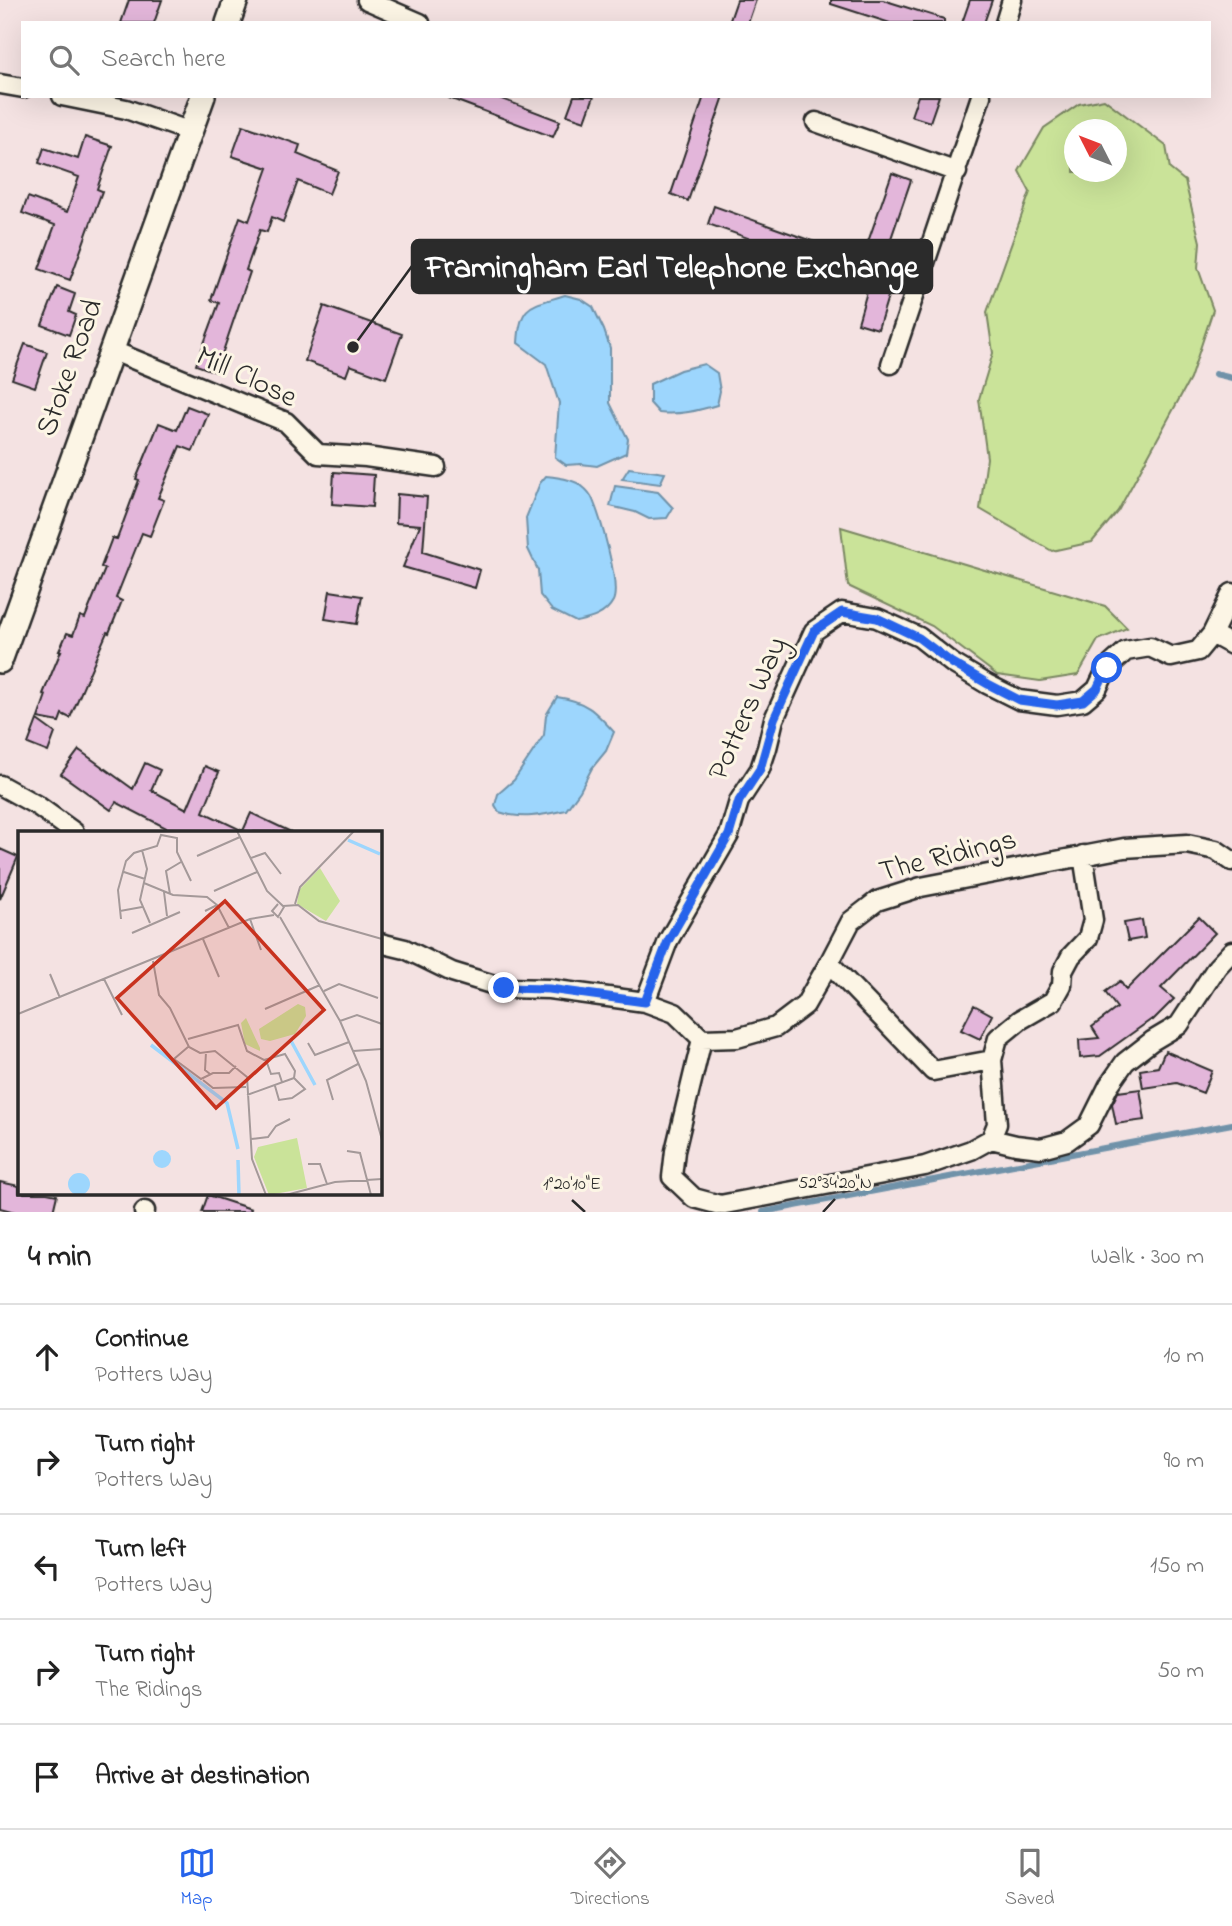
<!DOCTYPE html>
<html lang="en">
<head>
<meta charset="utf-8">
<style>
	:root { --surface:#fff; --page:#f6f6f6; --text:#222; --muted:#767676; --line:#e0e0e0; --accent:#2563eb }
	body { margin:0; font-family:"Indie Flower",sans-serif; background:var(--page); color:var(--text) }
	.compass { position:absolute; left:1064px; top:119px; width:63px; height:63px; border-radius:50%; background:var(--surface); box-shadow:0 7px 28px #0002; rotate:312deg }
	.stop { position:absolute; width:21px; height:21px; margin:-16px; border:5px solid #2563eb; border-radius:50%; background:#fff }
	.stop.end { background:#2563eb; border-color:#fff; box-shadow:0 2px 7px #0008 }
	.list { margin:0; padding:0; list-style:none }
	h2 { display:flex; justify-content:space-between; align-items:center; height:91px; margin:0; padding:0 28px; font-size:30px }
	h2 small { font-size:23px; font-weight:400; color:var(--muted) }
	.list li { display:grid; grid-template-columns:46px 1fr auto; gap:21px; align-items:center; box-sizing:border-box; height:105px; padding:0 28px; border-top:2px solid var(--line) }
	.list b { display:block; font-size:26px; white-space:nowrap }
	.list p { margin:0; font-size:23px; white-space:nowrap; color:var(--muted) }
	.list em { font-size:23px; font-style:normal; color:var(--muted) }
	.icon { flex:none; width:38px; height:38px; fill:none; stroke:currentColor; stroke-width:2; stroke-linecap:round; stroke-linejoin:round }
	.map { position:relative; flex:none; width:1232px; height:1212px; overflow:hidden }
	.search { position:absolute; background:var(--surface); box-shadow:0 7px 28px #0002; left:21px; right:21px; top:21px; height:77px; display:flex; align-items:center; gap:18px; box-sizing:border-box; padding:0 24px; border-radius:0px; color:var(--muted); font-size:26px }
	.sheet { height:616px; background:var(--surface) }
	nav { display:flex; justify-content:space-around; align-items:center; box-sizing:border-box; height:98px; border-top:2px solid var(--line); background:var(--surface); font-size:19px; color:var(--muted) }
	nav a { display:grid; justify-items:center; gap:4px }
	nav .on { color:var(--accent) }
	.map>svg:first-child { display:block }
	.green { fill:#cae399; stroke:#7a8762; stroke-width:2; fill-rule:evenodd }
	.water { fill:#9dd6fd; stroke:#6f92a9; stroke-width:2 }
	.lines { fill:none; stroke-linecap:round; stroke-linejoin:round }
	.stream { stroke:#6f92a9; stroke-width:6 }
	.building { fill:#e3b6da; stroke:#2b2b2b; stroke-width:2 }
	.street-casing { stroke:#2b2b2b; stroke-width:23 }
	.secondary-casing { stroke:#2b2b2b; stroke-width:28 }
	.street { stroke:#fcf5e5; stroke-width:18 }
	.secondary { stroke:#fcf5e5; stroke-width:23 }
	.route { stroke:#2563eb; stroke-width:9 }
	.ticks { fill:none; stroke:#2b2b2b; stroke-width:2.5 }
	.labels { text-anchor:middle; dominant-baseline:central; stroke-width:6; stroke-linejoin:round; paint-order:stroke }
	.street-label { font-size:30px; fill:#2b2b2b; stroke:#fcf5e5 }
	.inset-river { fill:none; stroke:#9dd6fd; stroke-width:3.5 }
	.inset-road { fill:none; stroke:#a49999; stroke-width:2 }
	.view { fill:#c8321e; fill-opacity:0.15; stroke:#c8321e; stroke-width:3.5 }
	.inset-edge { fill:none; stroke:#2b2b2b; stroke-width:3.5 }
	.ticks-label { font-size:18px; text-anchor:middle; fill:#2b2b2b; stroke:#fcf5e5; stroke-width:6; stroke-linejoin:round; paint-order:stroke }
	.leader { fill:none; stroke:#2b2b2b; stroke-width:2.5 }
	.callout-dot { fill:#2b2b2b; stroke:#fcf5e5; stroke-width:2.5 }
	.callout { fill:#2b2b2b; stroke:#2b2b2b; stroke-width:2.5 }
	.callout-label { font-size:32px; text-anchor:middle; font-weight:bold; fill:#fff }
</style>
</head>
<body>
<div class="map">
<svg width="1232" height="1212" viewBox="0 0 1232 1212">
	<rect width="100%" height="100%" fill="#f4e2e2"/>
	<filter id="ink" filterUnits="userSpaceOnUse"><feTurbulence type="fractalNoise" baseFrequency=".0143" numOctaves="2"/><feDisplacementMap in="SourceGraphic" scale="14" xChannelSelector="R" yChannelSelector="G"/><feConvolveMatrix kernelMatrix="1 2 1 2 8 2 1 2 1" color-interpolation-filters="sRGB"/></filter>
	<g filter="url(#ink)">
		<path class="green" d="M1104,99l62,47 4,23 15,12 15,61 -2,26 15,42 -23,69 -72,132 -26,31 -40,9 -72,-42 7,-51 -8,-59 14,-46 -6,-41 43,-120 -11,-21 25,-43 35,-24zM1074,130h42v42h-42z
			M841,527l264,79 22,22 -29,12 -20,35 -38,6 -43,-6 -65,-49 -84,-40z"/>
		<path class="water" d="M565,295l16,4 12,8 11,23 6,18v55l18,36 -2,14 -29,13 -16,-2 -15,1 -11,-8 4,-54 -13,-39 -28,-21c2,-40 13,-37 47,-48z
			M704,364l13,9 3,18 -3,14c-20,6 -37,10 -58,8l-9,-10v-19l30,-14z
			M629,468l36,5 -5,11 -38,-5z
			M546,476c11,1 29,3 37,11 4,3 8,8 10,13 7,17 28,85 20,101 -8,15 -23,18 -37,21l-24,-12 -12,-15 -2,-25 -10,-21 -2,-31 14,-35z
			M615,486l43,6 15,16 -6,10 -18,1 -14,-7 -25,-6z
			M557,697c29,4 38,14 57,35l-8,19 -14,17 -12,23 -14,19c-23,5 -44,10 -67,2l-4,-7 3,-11 16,-14 30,-45 2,-20z"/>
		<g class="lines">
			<path class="stream" d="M1215,374l17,4
				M763,1212l469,-88"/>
		</g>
		<path class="building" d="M129,0h33l-8,23h-33z
			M737,0h19l-8,23h-19z
			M831,0h52l61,19v4h-54l-59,-19z
			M970,0h22l-8,23h-22z
			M449,96h45l66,25 -7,16 -104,-39z
			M574,96h20l-9,25 -18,-6z
			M704,96h20l-36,105 -17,-7z
			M918,96h21l-9,26 -19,-6z
			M243,125l57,20 -3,9 41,17 -9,23 -31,-13 -15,41 -11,-5 -5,15 -7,-2 -14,40 4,2 -34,100 -20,-7 23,-62 -8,-3 29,-83 9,4 19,-53 -36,-12z
			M85,137l27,9 -15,43 5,2 -32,89 -31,-11 16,-44 -33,-12 6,-16 39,15 12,-35 -40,-14 5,-15 34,11z
			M892,173l19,7 -27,79 14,5 -20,65 -20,-6 12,-42 -162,-57 6,-18 148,53z
			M57,287l18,7 -6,18 7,3 -7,20 -27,-10z
			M324,306l78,28 -16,44 -36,-13 -4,11 -41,-15z
			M25,344l22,8 -12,35 -23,-8z
			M187,406l21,8 -15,37 -13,-5 -22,52 6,2 -14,36 -8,-3 -26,65 6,3 -13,32 -2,-1 -37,86 -8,-4 -3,8 -21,-4 8,-23 -3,-1 18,-43h-2l8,-18 6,2 7,-19 5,2 20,-49 -4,-2 11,-29 5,1 22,-59 -3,-1 23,-56 18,7z
			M334,472l40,3 -2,32 -40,-3z
			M397,494l30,3 -4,55 57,18 -5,18 -72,-21 17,-42 -24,-2z
			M330,591l32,5 -5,28 -32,-5z
			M37,720l18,13 -7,19 -20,-8z
			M79,750l54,39 12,-26 15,7 -9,20 36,19 18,-43 14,6 -16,40 40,19 8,-18 40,19h-117l-58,-30 -5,8 -50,-36z
			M0,849l18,8 -18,42z
			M1199,917l16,16 -54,55 13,11 -21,21 -1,-1 -52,37 -20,2 -1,-18 20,-2 -7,-11 25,-19 -12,-16 15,-11 6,9z
			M1142,920l3,18 -17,3 -4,-18z
			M974,1005l18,10 -12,24 -19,-9z
			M1165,1051l47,20 -9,22 -26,-10 -34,5 -3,-18 18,-3z
			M1140,1089l5,31 -29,4 -4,-20 6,-12z
			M0,1182l19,4v7h28l10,2 -4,17h-38l-15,-4z
			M208,1195l43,14 -1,3h-48z"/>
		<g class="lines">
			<g class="street-casing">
				<path id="street" d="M367,0l53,23
					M1005,23l7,-23
					M0,84l23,4
					M62,96l64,13 65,23
					M816,122l141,50
					M111,350l175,72 32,32 48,3 70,10
					M891,364l90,-268
					M1212,634l20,11
					M0,785l38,21 36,26
					M380,943l25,6 47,23 52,16 45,1 96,13 30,11 27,26 35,-1 39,-11 29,-22 24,-42 22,-42 26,-20 44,-14 203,-39 63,-4 29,6 16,11
					M829,963l104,108 59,-11
					M645,1002l23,-61 61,-106 10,-34 21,-32 7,-21 7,-29 40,-88 28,-19 35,6 42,19 33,26 35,21 32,16 38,5 26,-4 14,-12 10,-21 19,-17 24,-4 21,10 27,-6 14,-17 20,-41
					M702,1039l-27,112 -3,26 22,21 26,7 205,-39 46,-16 20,-11 6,-15 -5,-64 6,-22 22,-18 33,-19 9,-16 1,-14 8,-15 17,-18 5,-18 -10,-65
					M991,1139l25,6 25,3 26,-7 22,-16 20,-40 16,-23 27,-21 27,-16 38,-58 15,-16
					M144,1212l1,-1"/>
			</g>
			<g class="secondary-casing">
				<path id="secondary" d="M228,23l8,-23
					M0,661l203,-565"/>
			</g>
			<use href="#street" class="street"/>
			<use href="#secondary" class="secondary"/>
		</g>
	</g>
	<g class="lines" filter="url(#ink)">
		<path class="route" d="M504,988l45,1 96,13 23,-61 61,-106 10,-34 21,-32 14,-50 40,-88 28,-19 35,6 42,20 33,25 36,21 31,16 38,5 26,-4 14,-12 10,-21"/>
	</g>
	<path class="ticks" d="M572,1200l13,12M823,1212l12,-13"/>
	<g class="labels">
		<g class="street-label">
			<text transform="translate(71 368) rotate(-70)">Stoke Road</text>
			<text transform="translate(246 378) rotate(25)">Mill Close</text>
			<text transform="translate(749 709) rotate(-66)">Potters Way</text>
			<text transform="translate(948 857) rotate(-14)">The Ridings</text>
		</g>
	</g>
	<g transform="translate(18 831)">
		<rect width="364" height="364" fill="#f4e2e2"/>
		<path d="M302,37l20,33 -14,20 -29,-17 2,-14zM280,173l7,3 1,9 -11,18 -25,7 -9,-2 -2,-10zM228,187l14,30v3l-15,-7 -4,-21zM279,307l10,50 -38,7 -15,-38 4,-10z" fill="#cae399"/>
		<path d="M135 328a9 9 0 1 1 18 0a9 9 0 1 1-18 0ZM50 353a11 11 0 1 1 22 0a11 11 0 1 1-22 0Z" fill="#9dd6fd"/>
		<path class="inset-river" d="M330,9l32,14M272,208l25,46M133,214l76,58 11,46M220,329l1,35"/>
		<path class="inset-road" d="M219,0l30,60 17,16 -6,10 -6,-6 6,-7M124,19l5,19 -7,31 10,23M179,25l43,-19M233,27l14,-5 16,21M106,41l21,7M126,52l29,12 34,2 10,8M196,60l43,-19M146,61l3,24M152,63l-4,-23 15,-9M277,73l5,-17 54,-56M265,75l15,-1 21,16 63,18M102,80l22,-4M187,80l12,-6 12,23M262,86l60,104 26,60 16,59M103,88l-3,-29 8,-29 8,-8 23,-7 4,-11 16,3v14l14,29M232,88l11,31M114,102l48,-21M185,108l16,38M135,130l6,34 11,13 19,39 11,6 15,-2 32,26 5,82 14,36M32,143l10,24M86,148l18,36M306,160l15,-7 39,14M247,178l55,-24M0,183l232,-95 24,-4M322,190l17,-6 25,9M170,208l50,-14 9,26 17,9 21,-6 10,17 -1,7M290,212l7,12 34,-13M170,216l-14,12 27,20 12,-6h16l7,-7M335,220l29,-2M188,221l-1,18 5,4M248,229l5,14 8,-1 3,9M185,249l10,8 33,-1M257,255l4,14 13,-2 13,-9 -11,-11M229,264l47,-17M315,269l-6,-20 31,-16M233,308l17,-2 8,-11 14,-7M329,320l13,2 11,42M290,333h12l7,20M268,364l49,-13 47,-3"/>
		<path class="view" d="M207,70l99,109 -108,98 -99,-110z"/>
		<rect width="364" height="364" class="inset-edge"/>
	</g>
	<g class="ticks-label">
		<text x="835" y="1188">52°34'20"N</text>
		<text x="572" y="1189">1°20'10"E</text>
	</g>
	<path class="leader" d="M353 347L412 266"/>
	<circle class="callout-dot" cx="353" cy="347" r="7"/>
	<rect class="callout" x="412" y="240" width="520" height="53" rx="7"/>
	<g class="callout-label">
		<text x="672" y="277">Framingham Earl Telephone Exchange</text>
	</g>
</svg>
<svg class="compass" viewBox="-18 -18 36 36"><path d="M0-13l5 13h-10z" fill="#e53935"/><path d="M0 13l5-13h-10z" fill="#767676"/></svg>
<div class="stop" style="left:1107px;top:668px"></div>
<div class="stop end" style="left:504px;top:988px"></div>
<div class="search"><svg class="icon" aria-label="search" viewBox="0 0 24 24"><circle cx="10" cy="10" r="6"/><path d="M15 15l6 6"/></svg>Search here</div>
</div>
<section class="sheet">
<h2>4 min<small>Walk · 300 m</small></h2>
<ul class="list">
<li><svg class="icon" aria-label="ahead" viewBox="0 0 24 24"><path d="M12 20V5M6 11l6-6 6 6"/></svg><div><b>Continue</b><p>Potters Way</p></div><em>10 m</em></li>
<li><svg class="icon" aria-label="right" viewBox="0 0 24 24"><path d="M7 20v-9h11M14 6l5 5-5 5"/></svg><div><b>Turn right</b><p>Potters Way</p></div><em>90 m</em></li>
<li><svg class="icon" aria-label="left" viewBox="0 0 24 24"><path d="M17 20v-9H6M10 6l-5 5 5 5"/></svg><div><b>Turn left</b><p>Potters Way</p></div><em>150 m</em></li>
<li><svg class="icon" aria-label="right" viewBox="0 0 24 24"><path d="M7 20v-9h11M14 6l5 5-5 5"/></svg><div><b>Turn right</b><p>The Ridings</p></div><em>50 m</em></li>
<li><svg class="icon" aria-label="arrive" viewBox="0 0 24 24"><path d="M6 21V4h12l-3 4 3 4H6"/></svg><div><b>Arrive at destination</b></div></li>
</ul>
</section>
<nav>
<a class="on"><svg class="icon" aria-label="map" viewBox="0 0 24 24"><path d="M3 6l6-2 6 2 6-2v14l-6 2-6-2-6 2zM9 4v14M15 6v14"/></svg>Map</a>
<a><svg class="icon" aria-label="directions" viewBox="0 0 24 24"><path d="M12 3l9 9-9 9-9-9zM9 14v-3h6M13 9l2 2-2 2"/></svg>Directions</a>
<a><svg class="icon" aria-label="saved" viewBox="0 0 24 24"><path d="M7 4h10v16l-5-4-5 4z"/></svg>Saved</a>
</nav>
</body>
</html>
